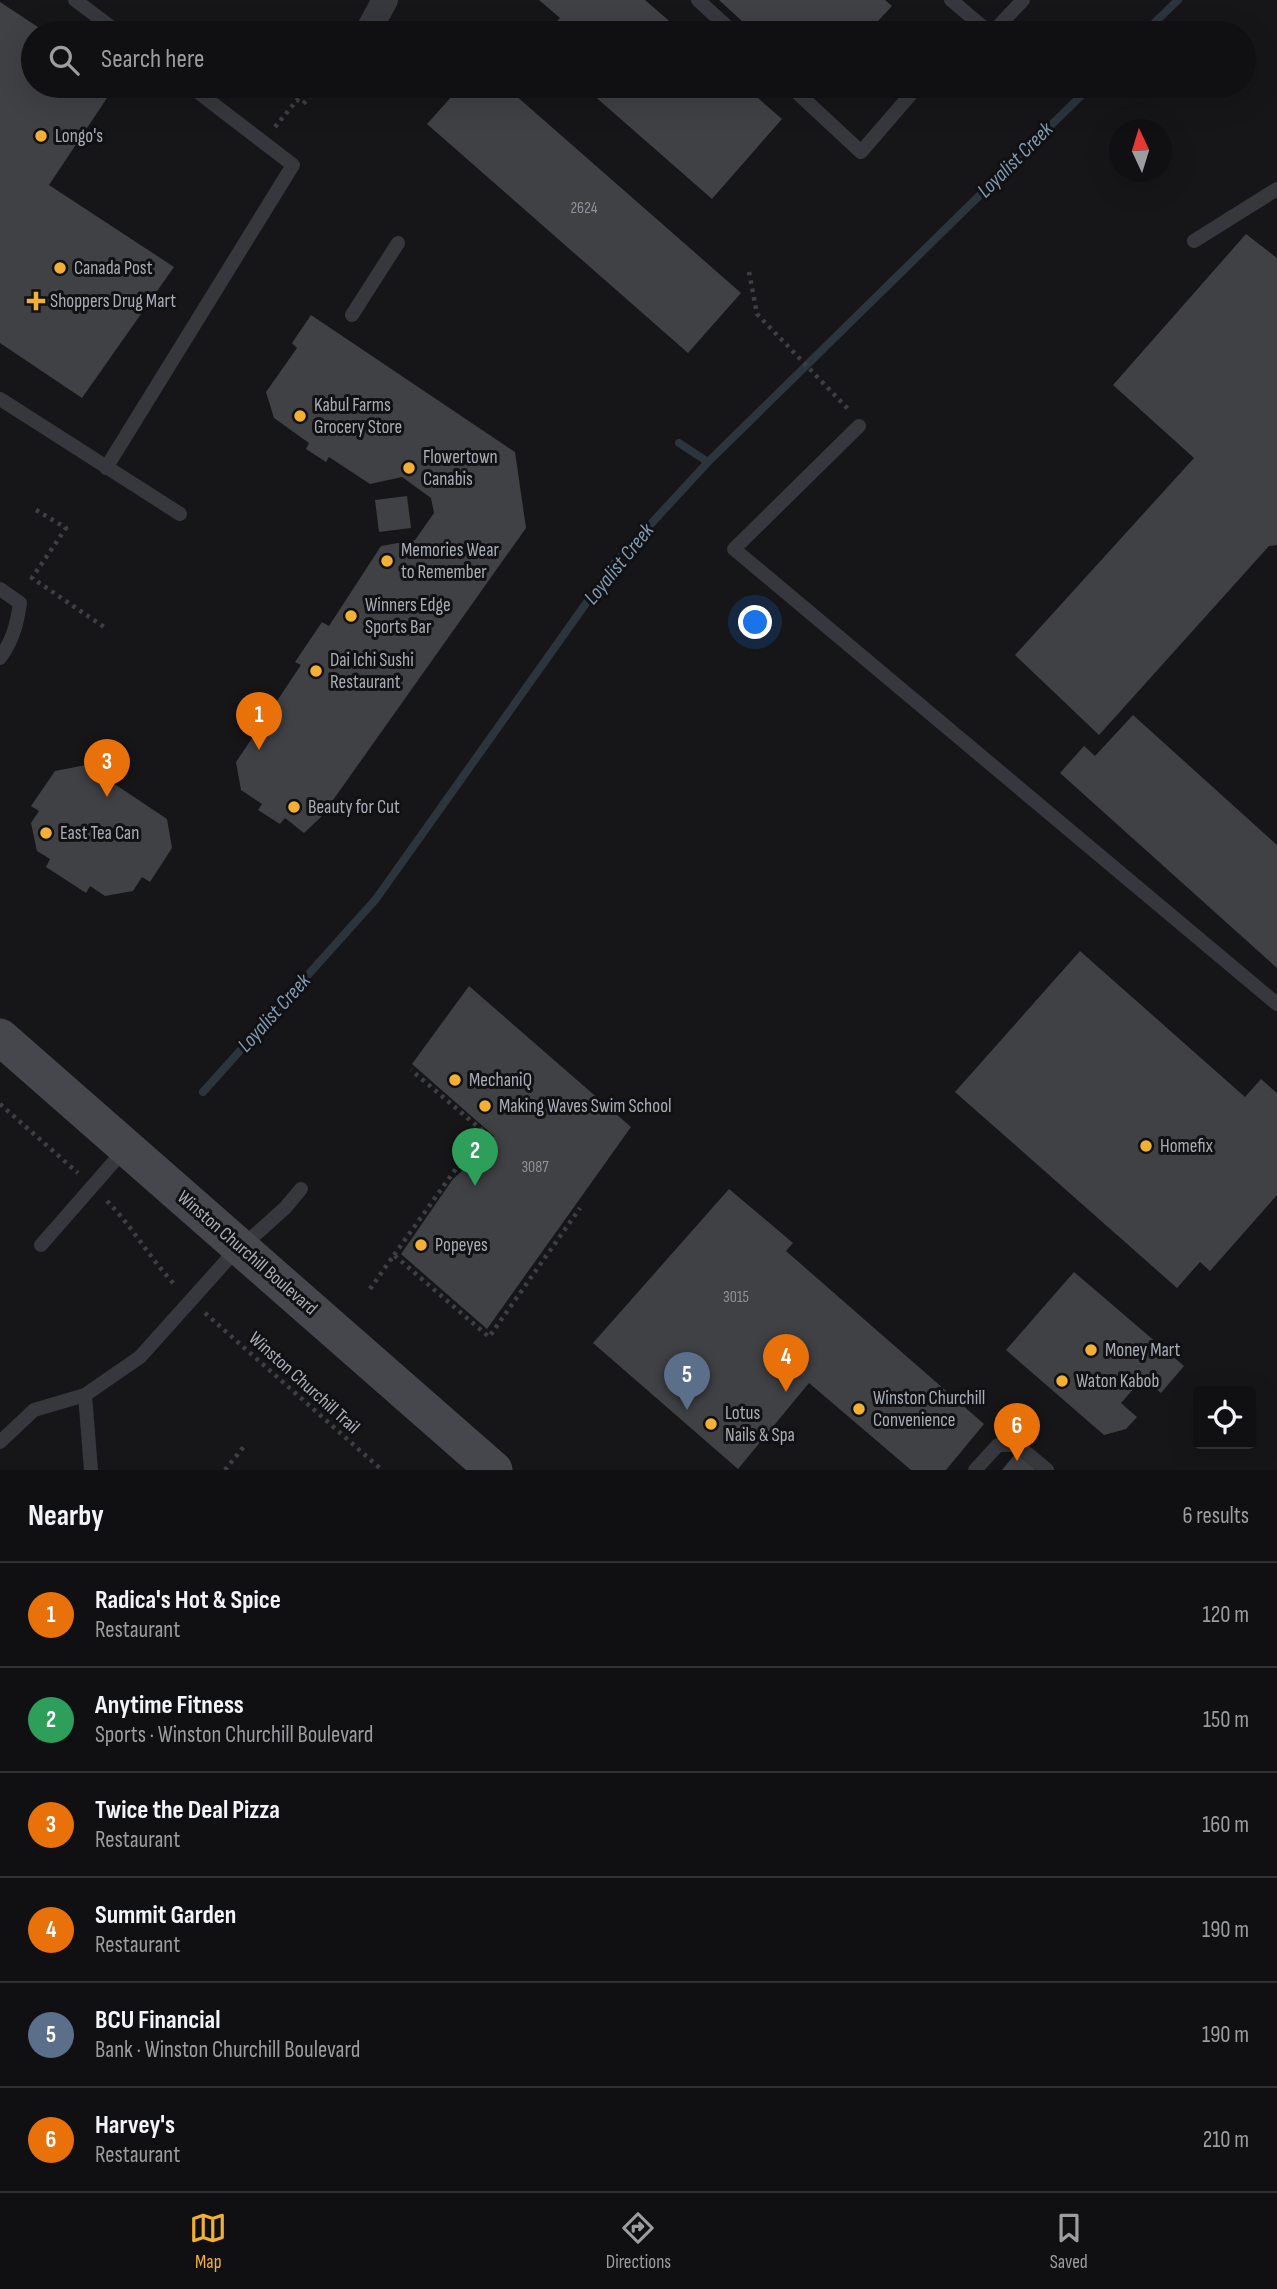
<!DOCTYPE html>
<html lang="en">
<head>
<meta charset="utf-8">
<style>
	:root { --surface:#101012; --page:#19191b; --text:#f1f3f6; --muted:#9c9d9f; --line:#303032; --accent:#f2b134 }
	body { margin:0; font-family:"Sofia Sans Condensed",sans-serif; background:var(--page); color:var(--text) }
	.controls { position:absolute; right:21px; bottom:21px; display:grid; overflow:hidden; border-radius:7px; box-shadow:0 7px 28px #0002 }
	.controls button { width:63px; height:63px; display:grid; place-items:center; padding:0; border:0; border-bottom:2px solid var(--line); background:var(--surface); color:var(--text); font:35px sans-serif }
	.compass { position:absolute; left:1109px; top:119px; width:63px; height:63px; border-radius:50%; background:var(--surface); box-shadow:0 7px 28px #0002; rotate:356deg }
	.you { position:absolute; left:756px; top:623px; width:24px; height:24px; margin:-18px; border:5px solid #fff; border-radius:50%; background:#1a73e8; box-shadow:0 0 0 10px #1a73e833 }
	.badge { display:grid; place-items:center; width:46px; height:46px; border-radius:50%; background:var(--accent); color:#fff; font-size:23px; font-weight:700 }
	.pin { position:absolute; translate:-50% -58px; filter:drop-shadow(0 2px 4px #0008) }
	.pin::after { content:''; position:absolute; top:37px; width:24px; height:21px; background:inherit; clip-path:polygon(0 0,100% 0,50% 100%) }
	.list { margin:0; padding:0; list-style:none }
	h2 { display:flex; justify-content:space-between; align-items:center; height:91px; margin:0; padding:0 28px; font-size:30px }
	h2 small { font-size:23px; font-weight:400; color:var(--muted) }
	.list li { display:grid; grid-template-columns:46px 1fr auto; gap:21px; align-items:center; box-sizing:border-box; height:105px; padding:0 28px; border-top:2px solid var(--line) }
	.list b { display:block; font-size:26px; white-space:nowrap }
	.list p { margin:0; font-size:23px; white-space:nowrap; color:var(--muted) }
	.list em { font-size:23px; font-style:normal; color:var(--muted) }
	.icon { flex:none; width:38px; height:38px; fill:none; stroke:currentColor; stroke-width:2; stroke-linecap:round; stroke-linejoin:round }
	.map { position:relative; flex:none; width:1277px; height:1470px; overflow:hidden }
	.search { position:absolute; background:var(--surface); box-shadow:0 7px 28px #0002; left:21px; right:21px; top:21px; height:77px; display:flex; align-items:center; gap:18px; box-sizing:border-box; padding:0 24px; border-radius:38px; color:var(--muted); font-size:26px }
	.sheet { height:721px; background:var(--surface) }
	nav { display:flex; justify-content:space-around; align-items:center; box-sizing:border-box; height:98px; border-top:2px solid var(--line); background:var(--surface); font-size:19px; color:var(--muted) }
	nav a { display:grid; justify-items:center; gap:4px }
	nav .on { color:var(--accent) }
	.map>svg:first-child { display:block }
	.lines { fill:none; stroke-linecap:round; stroke-linejoin:round }
	.stream { stroke:#2c353c; stroke-width:8 }
	.building { fill:#404145 }
	.path { stroke:#3d3f44; stroke-width:4.5; stroke-dasharray:3.5 5; stroke-linecap:butt }
	.lane { stroke:#37383d; stroke-width:14 }
	.street { stroke:#37383d; stroke-width:26 }
	.secondary { stroke:#45474d; stroke-width:37 }
	.poi-dot { fill:#f2b134; stroke:#111113; stroke-width:2.5 }
	.labels { text-anchor:middle; dominant-baseline:central; stroke-width:6; stroke-linejoin:round; paint-order:stroke }
	.number-label { font-size:16px; fill:#8e929b }
	.poi-label { font-size:19px; fill:#a8adb8; stroke:#111113; text-anchor:start }
	.street-label { font-size:19px; fill:#a8adb8; stroke:#111113 }
	.water-label { font-size:21px; font-style:italic; fill:#7f9bb3; stroke:#111113 }
</style>
</head>
<body>
<div class="map">
<svg width="1277" height="1470" viewBox="0 0 1277 1470">
	<rect width="100%" height="100%" fill="#161618"/>
	<g class="lines">
		<path class="stream" d="M1144,33l34,-33
			M679,443l29,19
			M203,1092l173,-193 238,-335 94,-102 383,-376"/>
	</g>
	<path class="building" d="M539,0h106l38,33h-137l14,-15z
		M719,0h166l7,6 -25,27h-112z
		M0,2l47,31h-14v53h82l-66,99 125,82 -92,131 -82,-55z
		M461,86h44l236,207 -53,60 -261,-229z
		M583,86h161l38,33 -70,80z
		M1246,234l31,24v287l-8,1 -170,189 -84,-80 179,-197 -81,-73z
		M311,315l204,137 11,76 -205,289 -17,16 -19,-15 -5,6 -22,-14 4,-6 -21,-14 -5,-28 65,-97 -6,-3 27,-40 7,4 52,-80 34,-6 19,-27 -3,-15 -29,-21 -32,7 -41,-27 -3,5 -20,-13 3,-6 -35,-25 -8,-26 31,-44 -5,-5z
		M407,496l4,32 -32,4 -4,-32z
		M1133,715l144,130v123l-217,-195 24,-27 11,10z
		M86,765l81,54 5,29 -22,34 -8,-5 -9,14 -28,5 -15,-10 -4,7 -40,-26 4,-8 -13,-8 -6,-28 8,-12 -8,-5 24,-35z
		M1080,951l165,146 16,-18 16,14v102l-67,76 -10,-9 -23,26 -222,-196z
		M469,986l162,141 -144,202 -86,-75 52,-75 27,-24 14,-19 -82,-72z
		M729,1189l64,54 -7,8 198,173 -38,46h-35l-102,-87 -71,86 -145,-126z
		M1074,1272l110,94 -23,27 -18,-15 -22,25 16,14 -11,12 -22,6 -98,-85z
		M1016,1453l20,17h-34z"/>
	<g class="lines">
		<path class="path" d="M275,127l22,-27 6,4 17,-18
			M749,272l8,42 93,97
			M36,510l30,18 -34,50 72,49
			M0,1104l78,69
			M107,1201c26,26 43,58 69,85
			M394,1255l89,-124 -72,-61
			M370,1289l24,-34 95,82 91,-129
			M205,1313l177,157
			M225,1470l21,-26"/>
		<path class="lane" d="M75,0l44,33
			M698,0l36,33
			M951,0l39,33
			M992,33l31,-33
			M790,86l71,66 57,-66
			M1194,241l83,-52
			M352,315l46,-72
			M0,399l180,115
			M859,426l-125,123 543,455
			M106,468l187,-303 -103,-79
			M0,589l20,14c-3,21 -7,37 -20,55
			M41,1245l84,-96
			M0,1442l34,-32 51,-15
			M91,1470l-6,-75 55,-38 87,-97 58,-52 16,-19
			M975,1470l23,-25h19l30,25"/>
		<path class="street" d="M367,33l18,-33"/>
		<path class="secondary" d="M0,1037l494,433"/>
	</g>
	<g class="poi-dot">
		<circle cx="41" cy="136" r="7"/>
		<circle cx="60" cy="268" r="7"/>
		<path d="M32.5 290.5h7v7h7v7h-7v7h-7v-7h-7v-7h7z"/>
		<circle cx="300" cy="416" r="7"/>
		<circle cx="409" cy="468" r="7"/>
		<circle cx="387" cy="561" r="7"/>
		<circle cx="351" cy="616" r="7"/>
		<circle cx="316" cy="671" r="7"/>
		<circle cx="294" cy="807" r="7"/>
		<circle cx="46" cy="833" r="7"/>
		<circle cx="455" cy="1080" r="7"/>
		<circle cx="485" cy="1106" r="7"/>
		<circle cx="1146" cy="1146" r="7"/>
		<circle cx="421" cy="1245" r="7"/>
		<circle cx="1091" cy="1350" r="7"/>
		<circle cx="1062" cy="1381" r="7"/>
		<circle cx="859" cy="1409" r="7"/>
		<circle cx="711" cy="1424" r="7"/>
	</g>
	<g class="labels">
		<g class="number-label">
			<text x="584" y="208">2624</text>
			<text x="535" y="1167">3087</text>
			<text x="736" y="1297">3015</text>
		</g>
		<g class="poi-label">
			<text x="55" y="136">Longo's</text>
			<text x="74" y="268">Canada Post</text>
			<text x="50" y="301">Shoppers Drug Mart</text>
			<text x="314" y="405">Kabul Farms<tspan x="314" dy="22">Grocery Store</tspan></text>
			<text x="423" y="457">Flowertown<tspan x="423" dy="22">Canabis</tspan></text>
			<text x="401" y="550">Memories Wear<tspan x="401" dy="22">to Remember</tspan></text>
			<text x="365" y="605">Winners Edge<tspan x="365" dy="22">Sports Bar</tspan></text>
			<text x="330" y="660">Dai Ichi Sushi<tspan x="330" dy="22">Restaurant</tspan></text>
			<text x="308" y="807">Beauty for Cut</text>
			<text x="60" y="833">East Tea Can</text>
			<text x="469" y="1080">MechaniQ</text>
			<text x="499" y="1106">Making Waves Swim School</text>
			<text x="1160" y="1146">Homefix</text>
			<text x="435" y="1245">Popeyes</text>
			<text x="1105" y="1350">Money Mart</text>
			<text x="1076" y="1381">Waton Kabob</text>
			<text x="873" y="1398">Winston Churchill<tspan x="873" dy="22">Convenience</tspan></text>
			<text x="725" y="1413">Lotus<tspan x="725" dy="22">Nails &amp; Spa</tspan></text>
		</g>
		<g class="street-label">
			<text transform="translate(247 1253) rotate(41)">Winston Churchill Boulevard</text>
			<text transform="translate(304 1383) rotate(42)">Winston Churchill Trail</text>
		</g>
		<g class="water-label">
			<text transform="translate(1015 160) rotate(-45)">Loyalist Creek</text>
			<text transform="translate(619 564) rotate(-51)">Loyalist Creek</text>
			<text transform="translate(274 1013) rotate(-48)">Loyalist Creek</text>
		</g>
	</g>
</svg>
<div class="controls">
<button><svg class="icon" aria-label="locate" viewBox="0 0 24 24"><circle cx="12" cy="12" r="6"/><path d="M12 2v4M12 18v4M2 12h4M18 12h4"/></svg></button>
</div>
<svg class="compass" viewBox="-18 -18 36 36"><path d="M0-13l5 13h-10z" fill="#e53935"/><path d="M0 13l5-13h-10z" fill="#9c9d9f"/></svg>
<div class="you"></div>
<div class="pin badge" style="left:259px;top:750px;background:#e8710a">1</div>
<div class="pin badge" style="left:475px;top:1186px;background:#2e9e5b">2</div>
<div class="pin badge" style="left:107px;top:797px;background:#e8710a">3</div>
<div class="pin badge" style="left:786px;top:1392px;background:#e8710a">4</div>
<div class="pin badge" style="left:687px;top:1410px;background:#5c6f8a">5</div>
<div class="pin badge" style="left:1017px;top:1461px;background:#e8710a">6</div>
<div class="search"><svg class="icon" aria-label="search" viewBox="0 0 24 24"><circle cx="10" cy="10" r="6"/><path d="M15 15l6 6"/></svg>Search here</div>
</div>
<section class="sheet">
<h2>Nearby<small>6 results</small></h2>
<ul class="list">
<li><span class="badge" style="background:#e8710a">1</span><div><b>Radica's Hot &amp; Spice</b><p>Restaurant</p></div><em>120 m</em></li>
<li><span class="badge" style="background:#2e9e5b">2</span><div><b>Anytime Fitness</b><p>Sports · Winston Churchill Boulevard</p></div><em>150 m</em></li>
<li><span class="badge" style="background:#e8710a">3</span><div><b>Twice the Deal Pizza</b><p>Restaurant</p></div><em>160 m</em></li>
<li><span class="badge" style="background:#e8710a">4</span><div><b>Summit Garden</b><p>Restaurant</p></div><em>190 m</em></li>
<li><span class="badge" style="background:#5c6f8a">5</span><div><b>BCU Financial</b><p>Bank · Winston Churchill Boulevard</p></div><em>190 m</em></li>
<li><span class="badge" style="background:#e8710a">6</span><div><b>Harvey's</b><p>Restaurant</p></div><em>210 m</em></li>
</ul>
</section>
<nav>
<a class="on"><svg class="icon" aria-label="map" viewBox="0 0 24 24"><path d="M3 6l6-2 6 2 6-2v14l-6 2-6-2-6 2zM9 4v14M15 6v14"/></svg>Map</a>
<a><svg class="icon" aria-label="directions" viewBox="0 0 24 24"><path d="M12 3l9 9-9 9-9-9zM9 14v-3h6M13 9l2 2-2 2"/></svg>Directions</a>
<a><svg class="icon" aria-label="saved" viewBox="0 0 24 24"><path d="M7 4h10v16l-5-4-5 4z"/></svg>Saved</a>
</nav>
</body>
</html>
